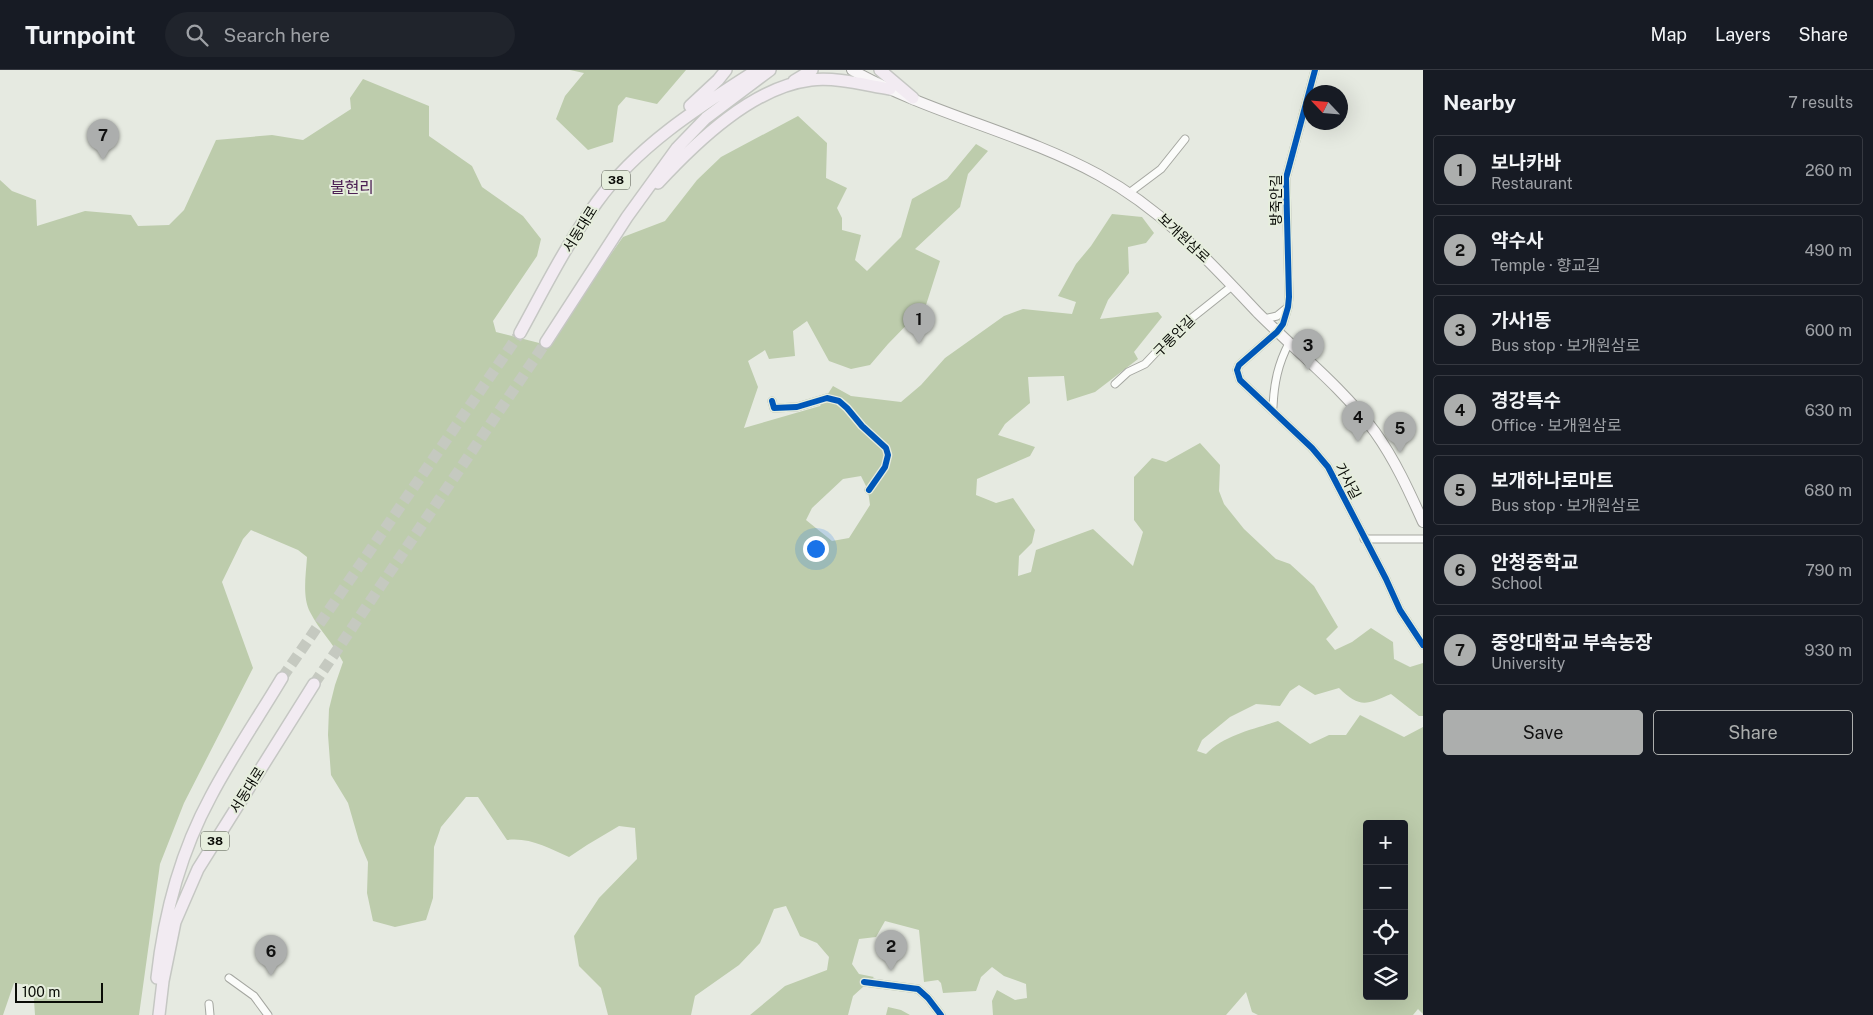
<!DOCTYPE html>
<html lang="en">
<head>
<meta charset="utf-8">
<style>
	:root { --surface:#171b24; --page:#20242c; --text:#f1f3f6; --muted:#9ea1a6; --line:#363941; --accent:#acaead }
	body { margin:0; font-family:"Public Sans","Noto Sans KR",sans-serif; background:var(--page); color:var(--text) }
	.controls { position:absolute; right:15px; bottom:15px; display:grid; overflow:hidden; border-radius:5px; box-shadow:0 5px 20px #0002 }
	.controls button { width:45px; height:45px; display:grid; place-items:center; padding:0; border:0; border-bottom:1px solid var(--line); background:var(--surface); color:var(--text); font:25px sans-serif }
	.compass { position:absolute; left:1303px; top:15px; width:45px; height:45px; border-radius:50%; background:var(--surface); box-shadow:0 5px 20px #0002; rotate:296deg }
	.scale { position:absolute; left:15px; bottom:12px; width:88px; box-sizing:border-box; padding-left:5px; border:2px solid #0a0c07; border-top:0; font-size:14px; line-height:18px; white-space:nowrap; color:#0a0c07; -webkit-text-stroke:4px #e6eedd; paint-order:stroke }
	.you { position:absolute; left:815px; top:478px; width:18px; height:18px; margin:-12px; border:4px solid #fff; border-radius:50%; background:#1a73e8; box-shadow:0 0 0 8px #1a73e833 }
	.badge { display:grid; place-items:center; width:32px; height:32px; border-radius:50%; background:var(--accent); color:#111; font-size:16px; font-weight:700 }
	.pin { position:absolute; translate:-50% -41px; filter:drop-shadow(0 1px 2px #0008) }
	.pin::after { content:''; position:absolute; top:26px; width:18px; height:15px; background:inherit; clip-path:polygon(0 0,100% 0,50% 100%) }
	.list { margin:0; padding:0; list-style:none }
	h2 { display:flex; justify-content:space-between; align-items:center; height:65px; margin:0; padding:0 20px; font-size:21px }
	h2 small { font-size:16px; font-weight:400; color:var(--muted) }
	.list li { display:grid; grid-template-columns:32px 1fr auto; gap:15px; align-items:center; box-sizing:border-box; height:70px; margin:0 10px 10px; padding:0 10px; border:1px solid var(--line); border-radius:5px }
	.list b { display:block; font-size:19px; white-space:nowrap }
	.list p { margin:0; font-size:16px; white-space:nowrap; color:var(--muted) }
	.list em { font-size:16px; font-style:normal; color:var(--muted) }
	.actions { display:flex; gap:10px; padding:15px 20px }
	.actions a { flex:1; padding:11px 0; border:1px solid var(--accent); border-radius:5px; text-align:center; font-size:18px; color:var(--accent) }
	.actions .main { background:var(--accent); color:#111 }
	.icon { flex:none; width:28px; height:28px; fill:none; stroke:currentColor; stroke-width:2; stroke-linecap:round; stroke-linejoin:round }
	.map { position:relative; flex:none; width:1423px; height:945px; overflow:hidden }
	header { display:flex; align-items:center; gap:30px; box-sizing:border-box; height:70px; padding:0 25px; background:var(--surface); border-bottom:1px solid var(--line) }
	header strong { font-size:24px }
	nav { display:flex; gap:28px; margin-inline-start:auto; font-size:18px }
	.search { width:350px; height:45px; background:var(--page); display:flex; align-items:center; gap:12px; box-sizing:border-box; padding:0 18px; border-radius:28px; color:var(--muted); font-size:19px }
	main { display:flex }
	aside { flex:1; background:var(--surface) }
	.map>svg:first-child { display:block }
	.forest { fill:#bdccac; fill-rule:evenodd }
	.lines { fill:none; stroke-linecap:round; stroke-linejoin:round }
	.trunk-tunnel { stroke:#c5c9c0; stroke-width:11; stroke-dasharray:11 5.5; stroke-linecap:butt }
	.minor-casing { stroke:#a5a7a1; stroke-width:9 }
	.secondary-casing { stroke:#a5a7a1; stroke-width:12 }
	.trunk-casing { stroke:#c5c7c3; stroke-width:14 }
	.minor { stroke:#fbfcfa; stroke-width:7 }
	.secondary { stroke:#f8f6f7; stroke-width:10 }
	.trunk { stroke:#f2ebf2; stroke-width:11 }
	.cycleway-casing { stroke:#e6eedd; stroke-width:9 }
	.cycleway { stroke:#0057b8; stroke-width:6 }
	.labels { text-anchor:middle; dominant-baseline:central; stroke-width:4; stroke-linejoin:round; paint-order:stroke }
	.shield { fill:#e6eedd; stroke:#4c5047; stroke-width:1 }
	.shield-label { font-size:12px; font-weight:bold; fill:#0a0c07 }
	.street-label { font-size:14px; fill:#0a0c07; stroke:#e6eedd }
	.quarter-label { font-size:16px; fill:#4d2154; stroke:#e6eedd }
</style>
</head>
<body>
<header>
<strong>Turnpoint</strong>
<div class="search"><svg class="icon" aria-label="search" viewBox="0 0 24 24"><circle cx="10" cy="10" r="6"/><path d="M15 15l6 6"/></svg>Search here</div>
<nav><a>Map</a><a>Layers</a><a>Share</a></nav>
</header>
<main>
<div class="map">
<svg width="1423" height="945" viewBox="0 0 1423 945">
	<rect width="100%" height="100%" fill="#e6eae1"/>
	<path class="forest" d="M570,0h116l-29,34 -31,-7 -8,9 -5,36 -25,8 -32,-31 9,-23 19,-23z
		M363,9l66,27v30l43,30 10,21 41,29 18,23 -4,17 -44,65 3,11 51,13 76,-108 42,-16 32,-41 24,-23 77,-41 29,27 -1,35 21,10 -10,20 5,10v12l19,5 -6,25 12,11 34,-34 11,-38 35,-20 29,-35 12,7 -20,23 -8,33 -45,42 25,12 -14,44 -38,39 -18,21 -19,4 -22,-8 -22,-40 -14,10 2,25 -26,3 -4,-9 -17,11 10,26 -14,41 76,-22 13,-20 18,10 50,6 20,-17 24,-27 59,-42 19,-7 49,5 4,-12 -18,-6 18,-32 15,-18 21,-32 30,3 12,16 -8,10 -18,4 1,26 -21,27 -8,19 58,-7 4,5 -28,35 4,7 -43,33 -28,9 -3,-25 -36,1 2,26 -25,21 -7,11 37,12 -5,9 -53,23 -1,16 20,8 17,-5 22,32 -3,13 -13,13 -1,20 13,-4 5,-22 57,-21 40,37 10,-34 -9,-12v-43l18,-19 14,4 34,-19 20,22 -1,26 5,13 20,25 32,30 14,5 24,22 24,41 -12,12 9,11 17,-8 19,-14 22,14 1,17 16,8 13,-4v53h-4l-28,-22c-24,10 -31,15 -52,-6l-24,7 -16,-10 -9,6 -10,15 -24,-2 -26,13 -28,23 -5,11 9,3c18,-19 48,-25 72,-33l32,23 19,-9h17l14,-20 44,22 19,-10v287l-5,-5 -5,6h-155l-6,-3 -6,-20 -20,23h-233l-1,-14 5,-11 18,10 12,-2 -1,-14 -22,-8 -12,-9 -11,10 -5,14 -33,2 -2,-10 -3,-3 -14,2 -5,-52 -34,-9 -9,16 -17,2 -7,25 7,10 15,3 -21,19 -5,19h-98l35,-29 42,-16 2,-13 -12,-14 -17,-7 -14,-30 -12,3 -14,34 -21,22 -44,31 -4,19h-83l-7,-27 -22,-22 -5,-30 25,-38 38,-39 -2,-31 -16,-2 -32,19 -18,12c-20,-9 -40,-20 -62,-17l-29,-43h-12l-25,30 -7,20 -1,51 -7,22 -31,7 -22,-6 -6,-28 1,-31 -9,-21 -11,-38 -17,-28 -3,-40 1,-26 6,-24 8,-23c-9,-18 -24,-32 -33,-50 -8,-15 -4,-38 -3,-55l-9,-7 -47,-20 -8,9 -21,43 31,86 -69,135 -24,61 -21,151h-104l-2,-29 -19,-3 -11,32h-3v-835l12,11 24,9 1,26 48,-15 46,4 7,11 31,-1 15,-15 32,-70 56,-5 31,5 48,-31 -1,-11zM861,406l7,14 2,15 -21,33 -17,3 -26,-21 6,-12 31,-29zM1367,754h37v172h-37z
		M888,937l13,3 9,5h-24z"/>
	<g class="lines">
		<path class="trunk-tunnel" d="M282,608l238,-345
			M314,614l232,-342"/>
		<g class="minor-casing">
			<path id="minor" d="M1315,0l-29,108 3,119 -1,10 -5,17 -6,8 -38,33 -2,5 3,10 72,68 16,19 58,112 14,31 23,35
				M1129,123l32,-24 24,-30
				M1264,249l13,-3 11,-9
				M1115,314l13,-12 17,-8 33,-35 54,-43
				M772,331l2,7 23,-1 30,-9 12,3 8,7 15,18 24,22 2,7 -3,12 -16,23
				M1273,337c1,-24 5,-43 16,-64
				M1364,469h59
				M229,908l25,18 14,19
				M864,912l54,7 10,9 13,17
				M209,934l1,11"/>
		</g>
		<g class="secondary-casing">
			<path id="secondary" d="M852,0c78,44 168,62 247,105 64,35 110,86 159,138 39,39 84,74 117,119 20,28 34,59 48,90"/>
		</g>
		<g class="trunk-casing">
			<path id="trunk" d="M880,0l33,28
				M794,11l18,-11
				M690,36l28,-26 8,-10
				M658,113c39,-42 95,-96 153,-103 26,-3 54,5 79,9
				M520,263c24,-44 47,-90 77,-131 41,-57 102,-95 160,-132
				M546,272l81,-125 50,-69 29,-30 64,-48
				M157,908c7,-64 23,-125 54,-182 21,-40 47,-78 71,-118
				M159,945l4,-34 12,-59 23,-53 116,-185"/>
		</g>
		<use href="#minor" class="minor"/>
		<use href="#secondary" class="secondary"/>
		<use href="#trunk" class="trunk"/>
		<g class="cycleway-casing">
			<path id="cycleway" d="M1315,0l-29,108 3,119 -1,10 -5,17 -6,8 -38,33 -2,5 3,10 72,68 16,19 58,112 14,31 23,35
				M772,331l2,7 23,-1 30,-9 12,3 8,7 15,18 24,22 2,7 -3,12 -16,23
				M864,912l54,7 10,9 13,17"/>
		</g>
		<use href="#cycleway" class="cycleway"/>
	</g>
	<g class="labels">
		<g class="shield">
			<rect x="602" y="100.5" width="28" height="19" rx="4"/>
			<rect x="201" y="761.5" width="28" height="19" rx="4"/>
		</g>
		<g class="shield-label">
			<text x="616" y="110">38</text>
			<text x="215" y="771">38</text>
		</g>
		<g class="street-label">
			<text transform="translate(1276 130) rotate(-90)">방죽안길</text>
			<text transform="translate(580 159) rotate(-58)">서동대로</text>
			<text transform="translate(1184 168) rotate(43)">보개원삼로</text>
			<text transform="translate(1174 266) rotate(-45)">구롱안길</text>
			<text transform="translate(1348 411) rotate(62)">가사길</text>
			<text transform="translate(247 720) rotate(-58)">서동대로</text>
		</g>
		<g class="quarter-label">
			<text x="352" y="117">불현리</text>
		</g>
	</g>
</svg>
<div class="controls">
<button>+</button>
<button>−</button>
<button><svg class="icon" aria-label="locate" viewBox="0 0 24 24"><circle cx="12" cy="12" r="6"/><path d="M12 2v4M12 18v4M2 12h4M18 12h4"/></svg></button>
<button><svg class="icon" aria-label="layers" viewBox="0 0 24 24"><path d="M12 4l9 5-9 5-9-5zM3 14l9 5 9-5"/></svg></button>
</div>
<svg class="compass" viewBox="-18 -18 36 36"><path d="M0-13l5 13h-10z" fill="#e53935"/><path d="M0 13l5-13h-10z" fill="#9ea1a6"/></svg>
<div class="scale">100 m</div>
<div class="you"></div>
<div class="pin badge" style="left:919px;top:274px">1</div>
<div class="pin badge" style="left:891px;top:901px">2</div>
<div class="pin badge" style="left:1308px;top:300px">3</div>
<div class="pin badge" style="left:1358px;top:372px">4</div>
<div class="pin badge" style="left:1400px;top:383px">5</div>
<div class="pin badge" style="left:271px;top:906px">6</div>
<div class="pin badge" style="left:103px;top:90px">7</div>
</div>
<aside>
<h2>Nearby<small>7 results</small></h2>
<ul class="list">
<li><span class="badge">1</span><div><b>보나카바</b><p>Restaurant</p></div><em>260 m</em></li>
<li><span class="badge">2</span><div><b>약수사</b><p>Temple · 향교길</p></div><em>490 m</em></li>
<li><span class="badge">3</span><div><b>가사1동</b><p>Bus stop · 보개원삼로</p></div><em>600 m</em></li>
<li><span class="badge">4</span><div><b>경강특수</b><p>Office · 보개원삼로</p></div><em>630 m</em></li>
<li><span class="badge">5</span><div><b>보개하나로마트</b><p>Bus stop · 보개원삼로</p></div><em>680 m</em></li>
<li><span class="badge">6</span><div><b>안청중학교</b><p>School</p></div><em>790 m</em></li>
<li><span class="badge">7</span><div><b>중앙대학교 부속농장</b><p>University</p></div><em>930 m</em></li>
</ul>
<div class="actions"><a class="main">Save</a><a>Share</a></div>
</aside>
</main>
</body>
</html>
